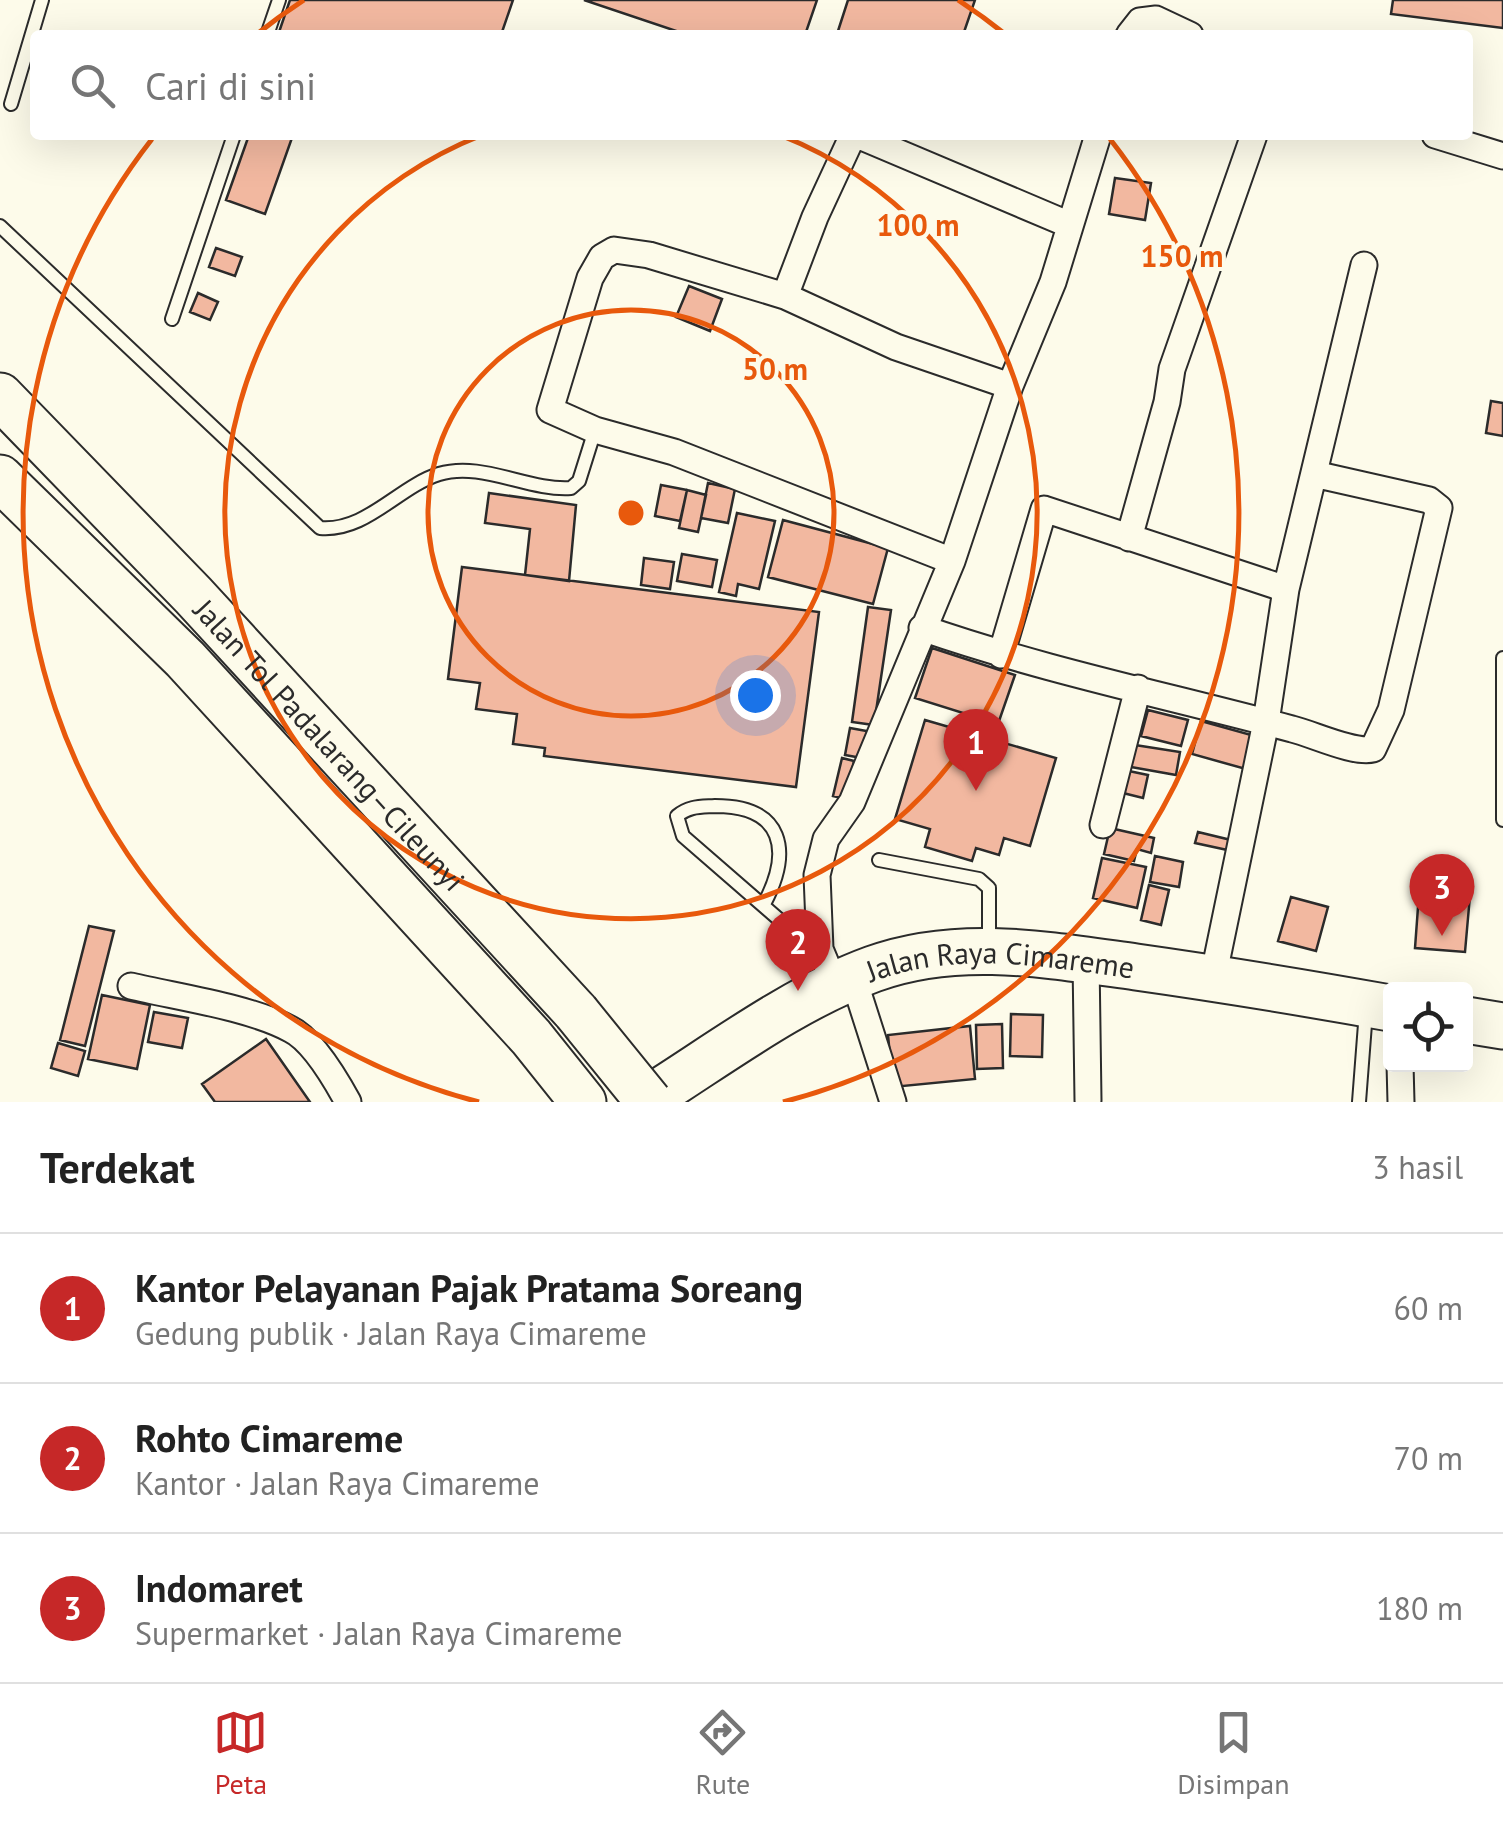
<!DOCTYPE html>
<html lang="id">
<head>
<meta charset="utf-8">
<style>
	:root { --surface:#fff; --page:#f2f2f2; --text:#222; --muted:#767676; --line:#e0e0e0; --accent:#c62828 }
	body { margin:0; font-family:"PT Sans",sans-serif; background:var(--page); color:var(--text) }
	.controls { position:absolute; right:30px; bottom:30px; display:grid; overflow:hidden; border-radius:10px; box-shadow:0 10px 40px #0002 }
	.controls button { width:90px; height:90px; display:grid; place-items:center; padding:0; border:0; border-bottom:2px solid var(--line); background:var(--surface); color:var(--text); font:50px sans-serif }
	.you { position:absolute; left:755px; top:695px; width:35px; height:35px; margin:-25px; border:8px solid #fff; border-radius:50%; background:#1a73e8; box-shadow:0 0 0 15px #1a73e833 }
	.badge { display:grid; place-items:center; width:65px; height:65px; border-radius:50%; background:var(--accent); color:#fff; font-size:32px; font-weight:700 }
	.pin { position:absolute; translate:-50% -82px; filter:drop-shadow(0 2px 5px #0008) }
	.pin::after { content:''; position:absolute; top:52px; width:35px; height:30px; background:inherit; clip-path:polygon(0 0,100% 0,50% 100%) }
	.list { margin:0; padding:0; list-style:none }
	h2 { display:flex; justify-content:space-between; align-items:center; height:130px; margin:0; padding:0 40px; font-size:42px }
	h2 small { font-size:32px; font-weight:400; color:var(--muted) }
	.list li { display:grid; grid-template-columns:65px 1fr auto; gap:30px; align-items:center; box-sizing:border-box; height:150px; padding:0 40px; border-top:2px solid var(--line) }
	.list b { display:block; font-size:38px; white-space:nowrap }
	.list p { margin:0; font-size:32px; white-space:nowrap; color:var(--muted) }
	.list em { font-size:32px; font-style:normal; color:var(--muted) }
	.icon { flex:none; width:55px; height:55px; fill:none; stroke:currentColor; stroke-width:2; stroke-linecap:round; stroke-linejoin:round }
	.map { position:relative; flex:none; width:1503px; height:1102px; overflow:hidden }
	.search { position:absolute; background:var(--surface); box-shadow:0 10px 40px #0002; left:30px; right:30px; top:30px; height:110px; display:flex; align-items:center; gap:25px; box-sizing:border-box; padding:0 35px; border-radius:10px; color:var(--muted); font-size:38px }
	.sheet { height:580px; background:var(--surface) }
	nav { display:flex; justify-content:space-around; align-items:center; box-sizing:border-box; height:140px; border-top:2px solid var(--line); background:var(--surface); font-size:28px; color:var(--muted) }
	nav a { display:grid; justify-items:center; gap:5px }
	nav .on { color:var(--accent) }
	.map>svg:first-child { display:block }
	.building { fill:#f2b8a0; stroke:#2b2b2b; stroke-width:2.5 }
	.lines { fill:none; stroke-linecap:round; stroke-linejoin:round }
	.lane-casing { stroke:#2b2b2b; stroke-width:16 }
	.street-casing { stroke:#2b2b2b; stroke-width:29 }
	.highway-casing { stroke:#2b2b2b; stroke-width:49 }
	.lane { stroke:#fdfbea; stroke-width:12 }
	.street { stroke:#fdfbea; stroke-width:25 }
	.highway { stroke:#fdfbea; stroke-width:45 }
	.highway-bridge-casing { stroke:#2b2b2b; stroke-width:49; stroke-linecap:butt }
	.highway-bridge { stroke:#fdfbea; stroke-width:45 }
	.ring { fill:none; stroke:#e8590c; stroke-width:5 }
	.labels { text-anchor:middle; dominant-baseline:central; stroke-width:8; stroke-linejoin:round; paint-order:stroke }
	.street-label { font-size:30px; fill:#2b2b2b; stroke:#fdfbea }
	.centre { fill:#e8590c; stroke:#fdfbea; stroke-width:5 }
	.ring-label { font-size:30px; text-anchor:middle; font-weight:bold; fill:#e8590c; stroke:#fdfbea; stroke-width:8; stroke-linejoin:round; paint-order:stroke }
</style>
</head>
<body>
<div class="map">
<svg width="1503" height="1102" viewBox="0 0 1503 1102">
	<rect width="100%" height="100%" fill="#fdfbea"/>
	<path class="building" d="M290,0h223l-12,35h-223z
		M584,0h233l-12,35h-117z
		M848,0h127l-12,35h-112l-13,-4z
		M1393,0h110v28l-112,-14z
		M249,135h44l-28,79 -39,-14z
		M1115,178l36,5 -6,37 -36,-6z
		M216,248l26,9 -7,19 -26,-9z
		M689,286l33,13 -12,32 -34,-14z
		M198,293l20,9 -8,18 -20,-8z
		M1491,401l12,2v33l-17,-3z
		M708,483l27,6 -7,34 -27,-5z
		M661,485l26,5 -7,31 -25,-5z
		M687,490l19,5 -8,37 -19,-4z
		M489,493l87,12 -7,76 -44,-6 5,-46 -45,-6z
		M737,513l38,8 -16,68 -21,-5 -2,12 -17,-4z
		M783,520l105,28 -15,56 -105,-27z
		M682,554l35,6 -5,27 -35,-6z
		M644,558l30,4 -4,27 -29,-4z
		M462,567l357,45 -23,175 -252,-31 1,-8 -32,-4 4,-30 -41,-5 4,-26 -32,-4z
		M868,607l23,3 -17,115 -22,-3z
		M932,648l83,27 -17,49 -83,-26z
		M1148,710l40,10 -7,26 -40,-10z
		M925,720l131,38 -26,88 -26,-8 -5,17 -23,-7 -4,13 -47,-14 5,-18 -35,-10z
		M1201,721l61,17 -9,33 -61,-17z
		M850,728l22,4 -5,27 -22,-4z
		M1135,745l45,7 -4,23 -45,-8z
		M842,758l12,3 -8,38 -13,-3z
		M1124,770l24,5 -5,23 -24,-6z
		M1110,828l44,10 -3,15 -14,-4 -3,12 -30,-7z
		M1198,832l37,9 -3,10 -37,-8z
		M1155,856l28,6 -4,25 -29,-5z
		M1102,858l44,9 -9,41 -44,-10z
		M1420,880l51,4 -6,68 -50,-4z
		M1149,885l20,5 -8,35 -20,-5z
		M1291,897l37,10 -12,44 -38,-10z
		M89,926l25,5 -29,115 -25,-6z
		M102,995l48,10 -13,64 -49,-10z
		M154,1012l34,6 -6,30 -34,-6z
		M1011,1014l32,1 -1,42 -32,-1z
		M1002,1024l1,44 -26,1 -1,-44z
		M970,1026l5,53 -82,8 -5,-52z
		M266,1039l44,63h-95l-13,-18z
		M58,1043l27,8 -7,25 -27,-8z"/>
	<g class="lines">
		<g class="lane-casing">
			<path id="lane" d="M267,35l12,-35
				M11,104l31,-104
				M0,226l320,302c46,4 78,-41 119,-54 43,-13 89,17 132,14l8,-7 16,-51
				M172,319l62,-184
				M1503,658v162
				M879,860l100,19 10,9v58
				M764,904c28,-53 20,-98 -49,-98 -15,1 -26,0 -38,10l6,20 99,86 38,27
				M1359,1102l7,-91"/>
		</g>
		<g class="street-casing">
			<path id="street" d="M1129,35l11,-14 16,-2 34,16
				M853,135l-38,82 -30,79 111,51 114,39
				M857,135l213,90
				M1435,135l68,21
				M785,296l-136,-41 -35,-5 -12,7 -12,21 -40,132 45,20 79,22 278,109
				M1129,538l38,-136 5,-33 82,-234
				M922,628c121,42 247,68 370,101 21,5 62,25 81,20l18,-39 48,-202 -10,-8 -115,-26
				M1001,655l43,-146 242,80
				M1103,825l35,-137
				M1086,960l2,140
				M853,977l40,125
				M1213,978l53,-256 20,-133 78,-324
				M835,985l-15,-36 -3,-74 9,-36 26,-37 100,-241 58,-175 43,-104 45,-147
				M131,986c46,11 118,21 159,43 23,11 46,51 58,73
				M1400,1064l1,38"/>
		</g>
		<g class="highway-casing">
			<g id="highway">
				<path id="s1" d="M0,396l193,199 383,417"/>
				<path d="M0,478l185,181 346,378 52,65"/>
				<path d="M1466,1020l37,6"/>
				<path id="s2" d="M643,1102c74,-46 148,-103 230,-133 85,-31 176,-14 263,-2 85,12 170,26 254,41"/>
			</g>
		</g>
		<use href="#lane" class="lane"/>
		<use href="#street" class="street"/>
		<use href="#highway" class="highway"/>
		<g class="highway-bridge-casing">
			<path id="highway-bridge" d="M576,1012l73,90"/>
		</g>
		<use href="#highway-bridge" class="highway-bridge"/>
	</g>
	<g class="ring">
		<circle cx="631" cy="513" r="203"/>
		<path d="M780 135A406 406 0 1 1 482 135"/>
		<path d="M479 1102A608 608 0 0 1 152 139M257 34A608 608 0 0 1 304 0M958 0A608 608 0 0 1 1005 34M1110 139A608 608 0 0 1 783 1102"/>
	</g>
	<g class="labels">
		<g class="street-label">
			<text stroke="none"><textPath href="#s1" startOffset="480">Jalan Tol Padalarang–Cileunyi</textPath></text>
			<text stroke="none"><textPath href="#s2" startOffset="395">Jalan Raya Cimareme</textPath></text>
		</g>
	</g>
	<circle cx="631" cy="513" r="15" class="centre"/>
	<g class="ring-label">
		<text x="918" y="236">100 m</text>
		<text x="1182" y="267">150 m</text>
		<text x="775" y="380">50 m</text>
	</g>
</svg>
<div class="controls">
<button><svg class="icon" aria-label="locate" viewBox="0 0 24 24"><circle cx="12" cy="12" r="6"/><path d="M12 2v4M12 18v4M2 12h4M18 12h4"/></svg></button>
</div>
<div class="you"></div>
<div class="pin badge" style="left:976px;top:791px">1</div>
<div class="pin badge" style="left:798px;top:991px">2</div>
<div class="pin badge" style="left:1442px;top:936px">3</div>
<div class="search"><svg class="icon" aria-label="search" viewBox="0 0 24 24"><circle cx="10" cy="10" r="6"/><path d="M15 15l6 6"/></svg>Cari di sini</div>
</div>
<section class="sheet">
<h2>Terdekat<small>3 hasil</small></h2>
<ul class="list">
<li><span class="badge">1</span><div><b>Kantor Pelayanan Pajak Pratama Soreang</b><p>Gedung publik · Jalan Raya Cimareme</p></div><em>60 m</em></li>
<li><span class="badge">2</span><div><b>Rohto Cimareme</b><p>Kantor · Jalan Raya Cimareme</p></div><em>70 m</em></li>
<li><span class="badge">3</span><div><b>Indomaret</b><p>Supermarket · Jalan Raya Cimareme</p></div><em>180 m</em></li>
</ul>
</section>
<nav>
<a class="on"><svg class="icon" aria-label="map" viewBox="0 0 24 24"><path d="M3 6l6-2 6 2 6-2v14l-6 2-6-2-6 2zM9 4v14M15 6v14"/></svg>Peta</a>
<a><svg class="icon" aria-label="directions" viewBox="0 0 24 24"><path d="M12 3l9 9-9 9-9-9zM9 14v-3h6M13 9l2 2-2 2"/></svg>Rute</a>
<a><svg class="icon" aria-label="saved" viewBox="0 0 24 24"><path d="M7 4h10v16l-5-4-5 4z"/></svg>Disimpan</a>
</nav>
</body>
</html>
